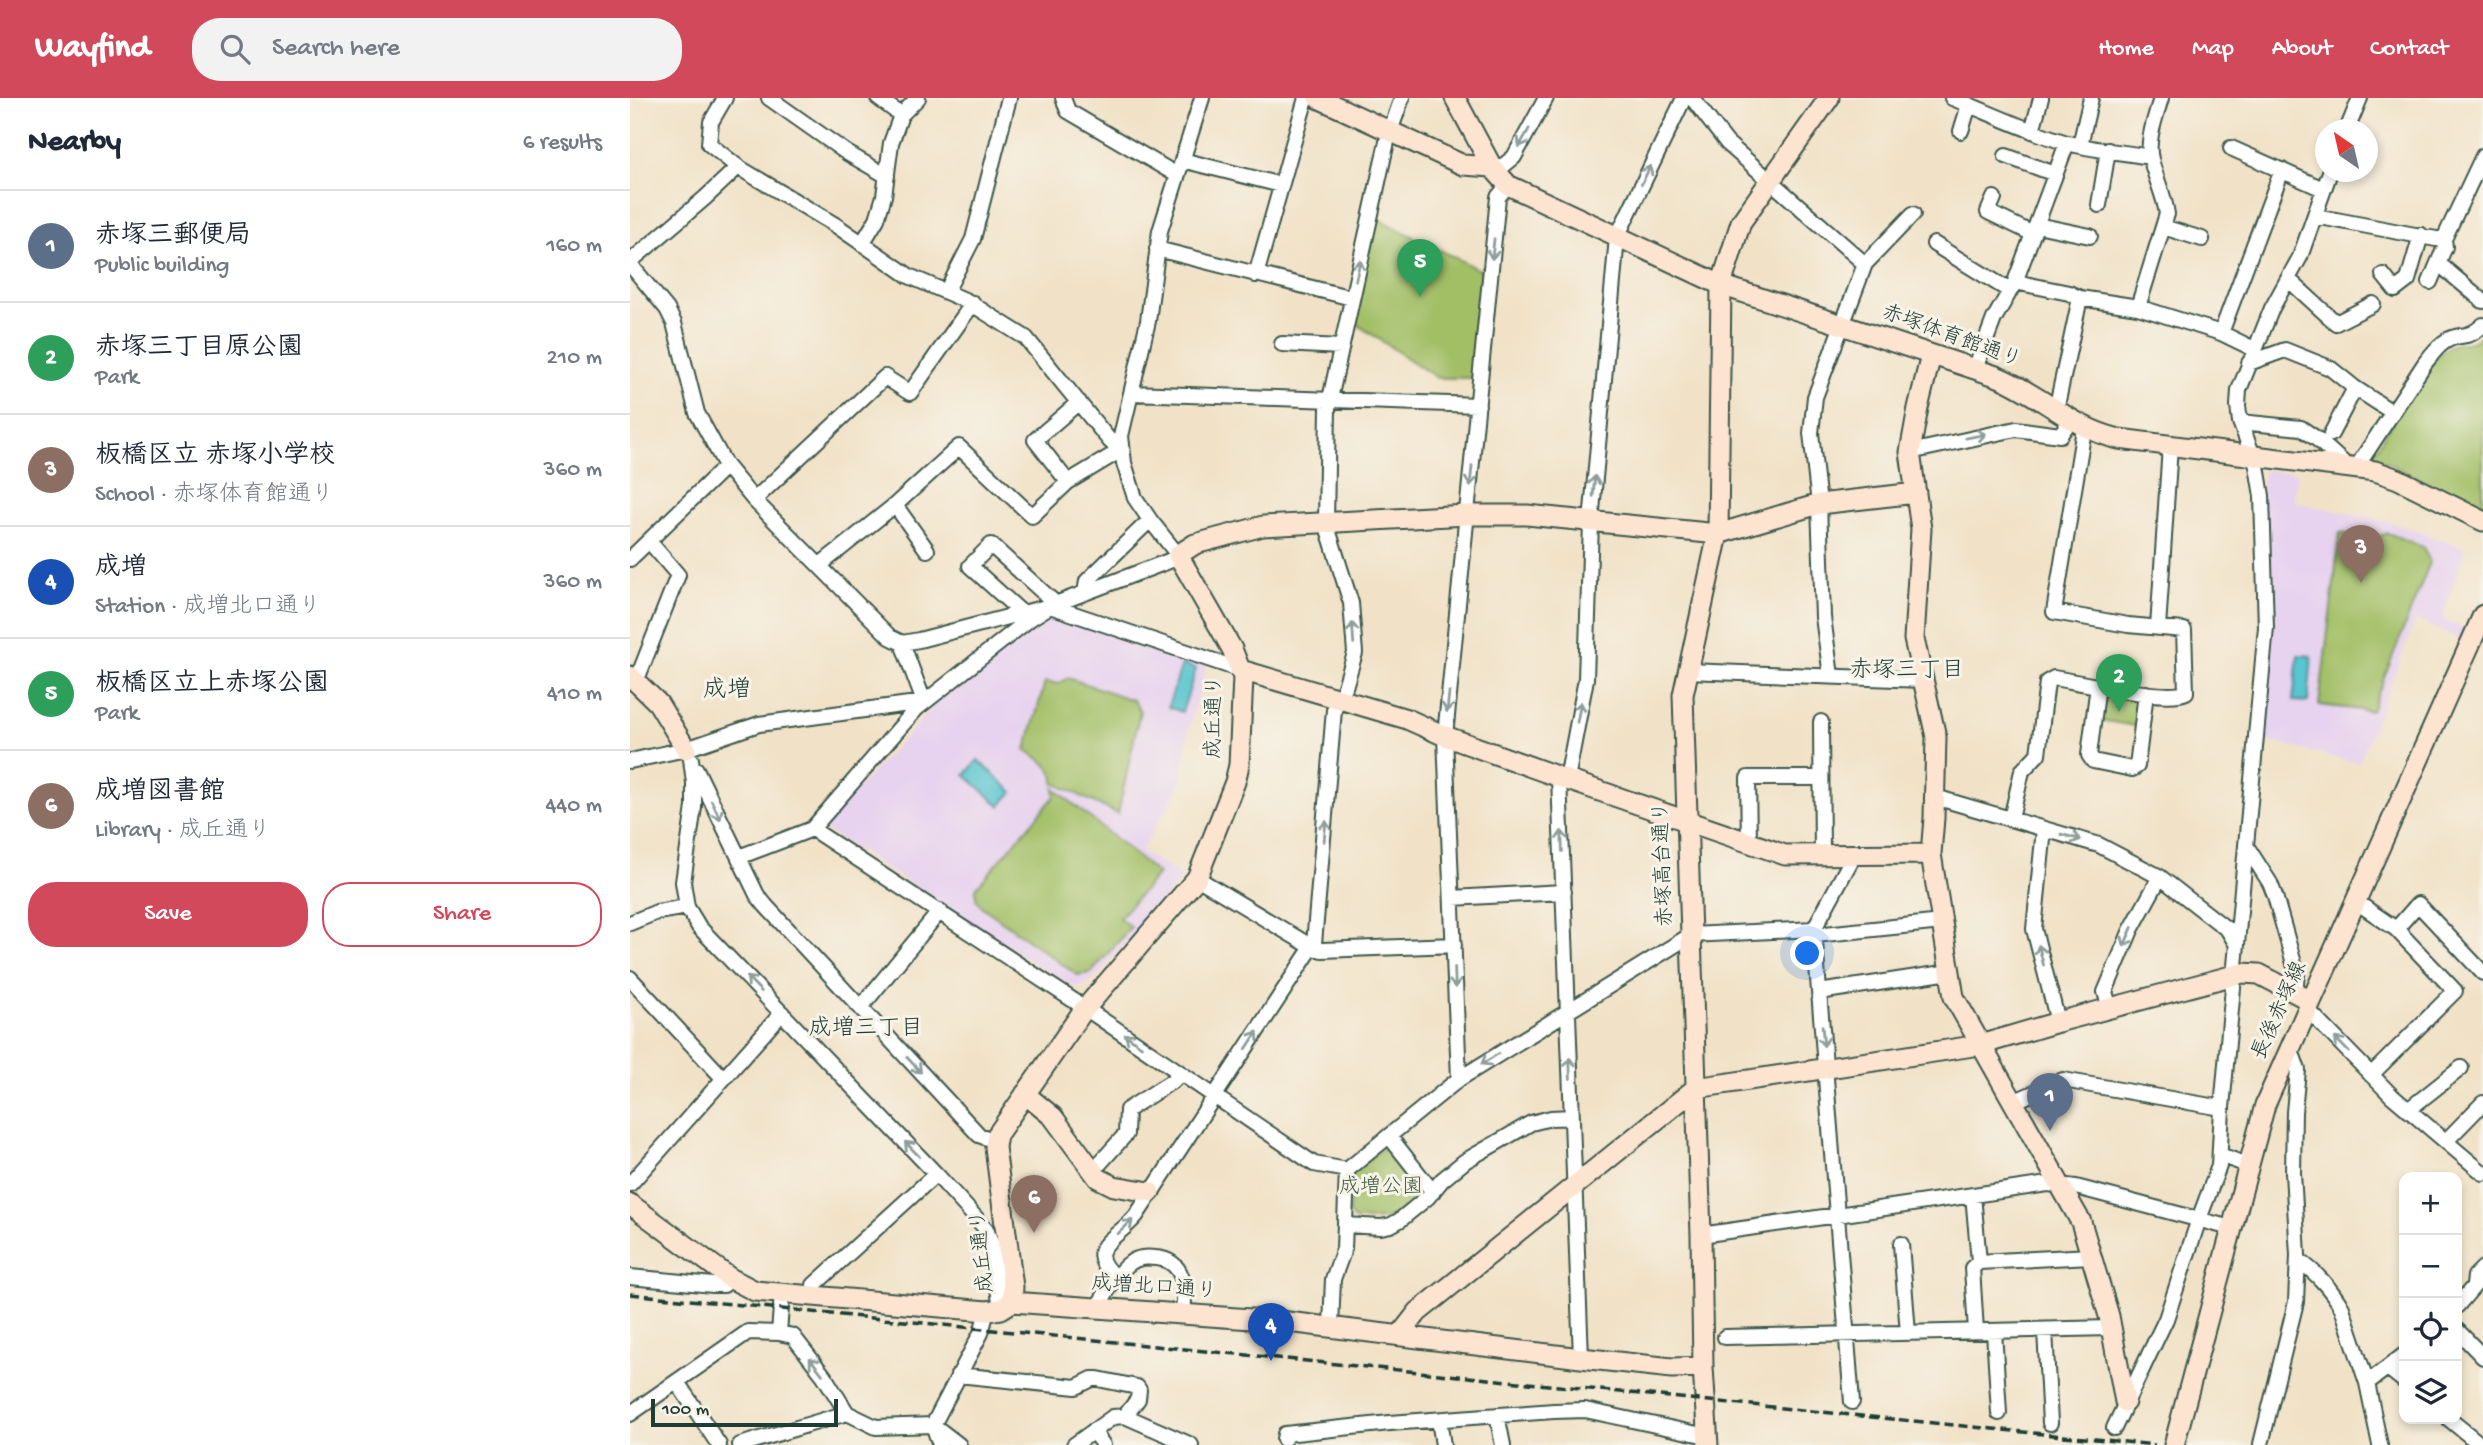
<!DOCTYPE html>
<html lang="en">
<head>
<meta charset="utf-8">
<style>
	:root { --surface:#fff; --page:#f2f2f3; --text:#1f2937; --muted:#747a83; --line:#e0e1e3; --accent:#d1495b }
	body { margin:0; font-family:"Gochi Hand","Klee One",sans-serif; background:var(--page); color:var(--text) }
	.controls { position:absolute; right:21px; bottom:21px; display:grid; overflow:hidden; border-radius:14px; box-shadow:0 4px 10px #0003 }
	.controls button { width:63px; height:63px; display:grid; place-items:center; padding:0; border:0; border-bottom:2px solid var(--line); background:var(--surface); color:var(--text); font:35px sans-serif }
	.compass { position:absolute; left:1685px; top:21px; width:63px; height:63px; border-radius:50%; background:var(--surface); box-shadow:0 4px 10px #0003; rotate:326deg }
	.scale { position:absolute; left:21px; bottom:18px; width:187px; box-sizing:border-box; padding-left:7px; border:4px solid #1f3d34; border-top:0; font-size:19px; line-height:24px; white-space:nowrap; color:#1f3d34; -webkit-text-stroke:5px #f7f3e8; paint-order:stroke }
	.you { position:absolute; left:1178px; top:856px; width:24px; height:24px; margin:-18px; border:5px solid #fff; border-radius:50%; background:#1a73e8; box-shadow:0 0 0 10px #1a73e833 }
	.badge { display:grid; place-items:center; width:46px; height:46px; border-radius:50%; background:var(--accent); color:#fff; font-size:23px; font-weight:700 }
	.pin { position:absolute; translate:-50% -58px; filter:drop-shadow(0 2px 4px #0008) }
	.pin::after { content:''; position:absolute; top:37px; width:24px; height:21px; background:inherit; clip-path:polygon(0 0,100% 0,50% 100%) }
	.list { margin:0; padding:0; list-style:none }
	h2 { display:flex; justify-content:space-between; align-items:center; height:91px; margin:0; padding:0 28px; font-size:30px }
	h2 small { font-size:23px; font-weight:400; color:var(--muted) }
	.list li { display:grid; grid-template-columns:46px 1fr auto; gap:21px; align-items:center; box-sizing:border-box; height:112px; padding:0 28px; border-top:2px solid var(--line) }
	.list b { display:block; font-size:26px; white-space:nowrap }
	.list p { margin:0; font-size:23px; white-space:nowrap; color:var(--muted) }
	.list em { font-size:23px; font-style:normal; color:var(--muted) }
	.actions { display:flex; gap:14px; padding:21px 28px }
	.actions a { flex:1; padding:16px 0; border:2px solid var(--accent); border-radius:28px; text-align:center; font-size:24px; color:var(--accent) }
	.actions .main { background:var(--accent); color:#fff }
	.icon { flex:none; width:38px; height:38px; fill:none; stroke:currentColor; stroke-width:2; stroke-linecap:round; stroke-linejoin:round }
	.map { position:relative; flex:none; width:1853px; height:1347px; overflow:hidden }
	header { display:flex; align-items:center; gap:42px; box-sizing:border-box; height:98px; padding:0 35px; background:var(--accent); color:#fff }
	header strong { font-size:33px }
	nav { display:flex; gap:38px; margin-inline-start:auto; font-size:24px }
	.search { width:490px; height:63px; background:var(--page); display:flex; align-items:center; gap:18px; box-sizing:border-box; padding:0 24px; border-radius:28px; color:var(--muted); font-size:26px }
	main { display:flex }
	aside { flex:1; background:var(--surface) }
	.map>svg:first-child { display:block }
	.built { fill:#e7d2ef }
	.green { fill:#a2bf66; stroke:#607e4d; stroke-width:2 }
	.water { fill:#58c5d0; stroke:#3c8182; stroke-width:2 }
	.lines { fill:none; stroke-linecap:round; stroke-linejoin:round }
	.street-casing { stroke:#3e564a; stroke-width:18 }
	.secondary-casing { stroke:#3e564a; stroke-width:23 }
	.street { stroke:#fff; stroke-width:14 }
	.secondary { stroke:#fde4d0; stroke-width:19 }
	.rail { stroke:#1f3d34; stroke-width:3.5; stroke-dasharray:10 5; stroke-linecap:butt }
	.oneway { stroke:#8f9e9a }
	.labels { text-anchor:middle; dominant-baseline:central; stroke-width:6; stroke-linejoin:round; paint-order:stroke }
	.street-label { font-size:21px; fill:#1f3d34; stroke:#f7f3e8 }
	.park-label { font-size:21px; fill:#405e40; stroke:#f7f3e8 }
	.neighbourhood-label { font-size:23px; fill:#1f3d34; stroke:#f7f3e8 }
	.quarter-label { font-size:24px; fill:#1f3d34; stroke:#f7f3e8 }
</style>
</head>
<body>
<header>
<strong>Wayfind</strong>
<div class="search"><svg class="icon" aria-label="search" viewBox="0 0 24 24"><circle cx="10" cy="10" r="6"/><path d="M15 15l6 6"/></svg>Search here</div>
<nav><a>Home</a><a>Map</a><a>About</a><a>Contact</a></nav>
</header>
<main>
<aside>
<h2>Nearby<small>6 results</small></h2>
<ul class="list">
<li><span class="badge" style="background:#5c6f8a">1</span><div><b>赤塚三郵便局</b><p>Public building</p></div><em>160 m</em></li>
<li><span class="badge" style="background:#2e9e5b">2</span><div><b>赤塚三丁目原公園</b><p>Park</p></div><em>210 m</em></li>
<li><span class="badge" style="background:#8d6e63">3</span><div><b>板橋区立 赤塚小学校</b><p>School · 赤塚体育館通り</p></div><em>360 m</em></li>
<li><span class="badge" style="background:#1a4fb4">4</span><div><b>成増</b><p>Station · 成増北口通り</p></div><em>360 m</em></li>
<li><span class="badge" style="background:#2e9e5b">5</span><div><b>板橋区立上赤塚公園</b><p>Park</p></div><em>410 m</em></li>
<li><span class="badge" style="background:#8d6e63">6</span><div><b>成増図書館</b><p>Library · 成丘通り</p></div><em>440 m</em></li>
</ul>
<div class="actions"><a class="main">Save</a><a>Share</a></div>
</aside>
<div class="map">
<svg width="1853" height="1347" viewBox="0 0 1853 1347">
	<rect width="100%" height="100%" fill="#f7f3e8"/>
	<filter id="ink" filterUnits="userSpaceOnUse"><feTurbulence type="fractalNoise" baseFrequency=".0143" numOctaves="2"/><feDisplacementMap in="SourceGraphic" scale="14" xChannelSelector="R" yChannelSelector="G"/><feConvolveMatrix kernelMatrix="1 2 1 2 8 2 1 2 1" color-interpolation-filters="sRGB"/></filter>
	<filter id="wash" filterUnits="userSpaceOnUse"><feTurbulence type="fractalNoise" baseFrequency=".00686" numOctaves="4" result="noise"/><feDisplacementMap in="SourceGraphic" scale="28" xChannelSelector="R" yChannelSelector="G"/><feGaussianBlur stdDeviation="1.57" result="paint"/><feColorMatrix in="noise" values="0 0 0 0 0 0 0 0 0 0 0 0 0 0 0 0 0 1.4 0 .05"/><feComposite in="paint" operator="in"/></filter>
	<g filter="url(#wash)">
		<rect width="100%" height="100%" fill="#f1e2c7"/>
		<path class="built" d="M1636,372l31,3 -3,29 95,20 76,26 -23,70 23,11 -4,10 -45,-19 -57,143 -100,-24 3,-264z
			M421,519l156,46 -19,68 -8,55 -39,65 40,25v3l-83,97 -14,9 -8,2 -10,-4 -239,-152 -1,-8 118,-128z"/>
		<path class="green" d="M746,120l108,54 -12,106h-35l-85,-57z
			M1853,236v176l-97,-48 -11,-1 -3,-6c17,-26 53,-92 76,-108 13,-8 21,2 35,-13z
			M1710,435l34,5 14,-5 35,14 7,15 -59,149 -52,-6z
			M438,580l65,22 7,11 -22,103 -64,-31c1,-17 -15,-24 -28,-33l19,-68 13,2z
			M1475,595l31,5 4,6 -4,22 -37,-6 2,-23z
			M424,690l104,86 -39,44 12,9 -40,46 -14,2 -96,-69 -5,-7v-11l79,-92z
			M754,1049h6l33,42v6c-31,24 -29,26 -69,25l-5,-6 2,-40z"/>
		<path class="water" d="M1668,557l14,1 -4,46 -15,-1z
			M552,566l14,5 -14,43 -14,-5z
			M348,662l35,32 -13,14 -35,-31z"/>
	</g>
	<g filter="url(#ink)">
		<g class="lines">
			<g class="street-casing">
				<path id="street" d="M95,0l-14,24 -2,22 29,23 99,59 72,50 58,25 59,37 84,103 11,9 -53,32 -36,34 -73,-69 -64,58 -75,60
					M139,0l78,55 40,23
					M248,0l23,17
					M433,0l5,13 109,64
					M1062,0l35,45 138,121 -50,133 -4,36 8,71 4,113 8,59
					M1322,0c38,15 73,32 112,44 27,8 58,10 86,15
					M1717,32l13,-32
					M1331,33l8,-26
					M1402,33l9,-33
					M1450,47l11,-47
					M1601,50l92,41
					M1376,58l49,18
					M552,62l99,25
					M862,69l11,-1 11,-9 32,-59
					M1364,100l-6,14 45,22
					M1469,107l9,-55
					M1685,118l121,23h8l39,-83
					M1407,127l53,11
					M1533,129l39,12
					M1814,141l1,8 -7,16 45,38
					M232,146l15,-25 7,-23 7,-53 10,-28 17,-17
					M1304,146l76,47
					M527,151l195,49
					M0,162l4,9 33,40 7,14 23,90 29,53 28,34 136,137 12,6 17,-3 131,-34 119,-45 9,-6 -28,-35 -15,-22 -11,-35 -3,-27 27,-115 12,-90 42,-133
					M1,163l74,-63 33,-31
					M1235,166l48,-50
					M626,177l50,-177
					M1753,177l12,15 13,-10 13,-45
					M1658,181l48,44 37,-19
					M1385,184l52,-139
					M1800,184l8,-19
					M316,194l27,-53 36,-141
					M1508,209l29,-93c-3,-20 -12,-36 -16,-55 -5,-18 5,-43 10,-61
					M1591,235l61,-163
					M652,246l59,3
					M1619,265l36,-13 45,18 25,20 37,24
					M1345,271l19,-50 21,-37 54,11 11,5 58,9 83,26 33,16
					M501,295l347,12
					M1426,312l24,-112
					M1610,324l61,6 16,11 31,28
					M1701,336l24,-46
					M1280,354l106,-23 44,6 10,-14
					M1726,370l69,-105c6,-7 12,-17 21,-22 13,-9 21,0 37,-16
					M438,384l-33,-42 44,-38
					M124,402l131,-123 25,16 63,-90
					M265,407l32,45
					M0,461l96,-93
					M455,495l2,-12 63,-61
					M392,515l-52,-47 21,-21 65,59
					M1528,530l12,-182
					M1057,573l236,9
					M6,584l42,-107 -29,-34
					M1468,587l-9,70 4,6 39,8 5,-3 9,-73
					M1191,624l1,134
					M61,661l3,24v24l-11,75 4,25 12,20 237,247 50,55 6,16 9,64
					M0,663l56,-12 73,-25 165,-22 -22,-59
					M66,671l61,126 9,11 213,229 16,6
					M929,679l22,581
					M937,681l19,-100 5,-157 26,-285 67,-139
					M1305,699l164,48 61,32 68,53 9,15
					M1381,721l11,-48 16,-17 9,-72 7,-4c23,4 115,24 132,14l-2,-62 -56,-5 -74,-13 30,-183
					M182,731l273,179 229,156 33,6 112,-91 232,-144 123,-6
					M1414,731l-10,100 24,93
					M1119,744l-1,-64h73
					M1617,749l23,36 5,13 22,78 -2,19
					M109,759l73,-28 104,-120 115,-91 19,-12 191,64
					M567,780l115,69 10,3 132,-5
					M822,800l112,-6
					M1725,803l41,28 59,62 -84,84
					M0,825l27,-11 30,-5
					M1766,831l22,-25 65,69
					M1185,837l127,-13
					M0,880l93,100
					M1189,894l131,-20
					M231,909l79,-96
					M1480,910l-5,-16 26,-62 29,-53
					M1677,911l85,87 91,77
					M829,981l-14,-343 53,-539 10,-12
					M1383,1004l50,-22 159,28
					M1778,1012l53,-42
					M759,1038l44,56
					M1816,1043l37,-38
					M1590,1057l27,10
					M462,1074l34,-38 1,-24 47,-30 6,-7
					M0,1086l152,-171
					M1343,1097l6,67
					M715,1127l36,2 10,-2 9,-5 28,-23 14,-17 23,-19 66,-38 20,-5 21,-1
					M1071,1137l347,-51 28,3 155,41
					M1271,1146l7,89
					M1668,1162c17,11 34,30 44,48l25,75 13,62
					M0,1179l83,8h11l6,-7
					M487,1181c-36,-31 -2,-38 19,-63l178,-272 20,-234 11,-23 10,-34 -4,-50 -25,-80 2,-115 60,-271 14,-39
					M152,1196l-3,39 14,3 31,40 23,37 29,14 57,-2 7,20
					M183,1199l1,-12 122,-111
					M1827,1208l17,-20 1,-10 8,-8
					M467,1209c10,-14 19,-34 33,-44 8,-6 16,-6 26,-5 29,2 30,31 27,55
					M701,1228l2,-47 11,-30 3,-79
					M1415,1232l5,93
					M1827,1232l26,27
					M1346,1233l-4,-63 7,-6 112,-6
					M1364,1233l5,82
					M1095,1239l387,-9
					M1759,1271l15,12
					M328,1277l118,12 16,-8h6l39,8 2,3 -1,9 -13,17
					M47,1284l42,63
					M1737,1285l37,-28
					M1222,1304l-38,-473 40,-74
					M0,1316l118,-82 31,1
					M867,1317l6,30
					M1819,1321l32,26
					M809,1322l4,25
					M1484,1330l52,-109 33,-100 20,-53 3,-58 44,-481 -4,-131 -5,-30 -17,-44 -2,-16 1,-16 33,-82 28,-51 30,-85
					M463,1333l10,14
					M654,1341l1,-5 105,-11 164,-12 31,-1 122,26
					M1631,1346l35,-142 2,-47 -5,-82 1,-61 4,-42 -8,-23
					M110,1347l107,-32
					M329,1347l-26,-20 48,-92 6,-22
					M444,1347l39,-28 12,-1 66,29"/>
			</g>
			<g class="secondary-casing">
				<path id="secondary" d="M688,0l145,67 29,2
					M825,0l37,69 16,18 213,100 275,91c45,18 75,52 123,63l256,32 23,8 85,42
					M1301,257l-13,53 -8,44 11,77 -7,110 22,98 -2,81 -3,36 23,143 127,225 28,94 16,86
					M611,572l166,49 38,17 114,41 226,78 146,-1
					M0,578l28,27 28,46
					M395,996l28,23 45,61 16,8 36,6
					M0,1106l100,74 25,13 232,20 14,-2 11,-7 268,19 301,37 91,10 31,-1
					M382,1204l1,-15 -18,-140 2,-12 86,-124 114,-133 38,-96 4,-17 4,-88 -11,-28 -54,-94 17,-11 68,-18 204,-11h60l191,19 101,-30 97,-11
					M770,1237l18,-23 278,-224 284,-43 78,-23 184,-49 17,1 52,27
					M1078,1347l-5,-78 -2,-132 -18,-540 35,-161 3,-249 20,-63 88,-124
					M1544,1347l91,-340 218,-490"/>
			</g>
			<use href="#street" class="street"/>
			<use href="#secondary" class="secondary"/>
			<path class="rail" d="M0,1196l1525,151"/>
		</g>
		<defs><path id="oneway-shaft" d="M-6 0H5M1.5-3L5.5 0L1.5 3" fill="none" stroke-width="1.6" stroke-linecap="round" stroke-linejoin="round" transform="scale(1.75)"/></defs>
		<g class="oneway">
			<use href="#oneway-shaft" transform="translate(894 40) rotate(119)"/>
			<use href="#oneway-shaft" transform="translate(1016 77) rotate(-64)"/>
			<use href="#oneway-shaft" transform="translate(863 151) rotate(96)"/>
			<use href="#oneway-shaft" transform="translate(728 172) rotate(-77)"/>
			<use href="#oneway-shaft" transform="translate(1346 338) rotate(-11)"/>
			<use href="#oneway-shaft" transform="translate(841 378) rotate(96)"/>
			<use href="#oneway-shaft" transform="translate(964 388) rotate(-85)"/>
			<use href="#oneway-shaft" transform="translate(723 535) rotate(-94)"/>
			<use href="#oneway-shaft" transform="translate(818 604) rotate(96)"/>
			<use href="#oneway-shaft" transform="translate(949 614) rotate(-79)"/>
			<use href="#oneway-shaft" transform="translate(86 712) rotate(64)"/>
			<use href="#oneway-shaft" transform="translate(695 733) rotate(-85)"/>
			<use href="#oneway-shaft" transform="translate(1441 739) rotate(16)"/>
			<use href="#oneway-shaft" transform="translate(932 743) rotate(-92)"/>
			<use href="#oneway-shaft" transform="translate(1498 839) rotate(114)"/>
			<use href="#oneway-shaft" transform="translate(1411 857) rotate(-104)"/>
			<use href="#oneway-shaft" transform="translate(825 880) rotate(88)"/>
			<use href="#oneway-shaft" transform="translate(124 886) rotate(-134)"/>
			<use href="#oneway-shaft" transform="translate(1193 938) rotate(85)"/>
			<use href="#oneway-shaft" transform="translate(503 942) rotate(-145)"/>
			<use href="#oneway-shaft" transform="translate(622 942) rotate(-57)"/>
			<use href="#oneway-shaft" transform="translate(1712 947) rotate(-134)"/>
			<use href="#oneway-shaft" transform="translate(860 961) rotate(148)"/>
			<use href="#oneway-shaft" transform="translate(284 967) rotate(47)"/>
			<use href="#oneway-shaft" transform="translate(940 970) rotate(-92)"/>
			<use href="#oneway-shaft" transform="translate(282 1051) rotate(-134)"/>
			<use href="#oneway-shaft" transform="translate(495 1129) rotate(-43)"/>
			<use href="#oneway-shaft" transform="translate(186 1268) rotate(-128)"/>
		</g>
	</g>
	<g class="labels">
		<g class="street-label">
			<text transform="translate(1321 240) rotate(20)">赤塚体育館通り</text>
			<text transform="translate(586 619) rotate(-89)">成丘通り</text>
			<text transform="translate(1035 766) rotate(-92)">赤塚高台通り</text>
			<text transform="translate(1651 913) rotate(-66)">長後赤塚線</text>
			<text transform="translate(354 1153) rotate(-96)">成丘通り</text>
			<text transform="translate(524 1191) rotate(4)">成増北口通り</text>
		</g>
		<g class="park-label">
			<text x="751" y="1090">成増公園</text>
		</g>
		<g class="neighbourhood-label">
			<text x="1277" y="573">赤塚三丁目</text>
			<text x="236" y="931">成増三丁目</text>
		</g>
		<g class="quarter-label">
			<text x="97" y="593">成増</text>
		</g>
	</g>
</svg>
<div class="controls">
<button>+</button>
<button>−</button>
<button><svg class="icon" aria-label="locate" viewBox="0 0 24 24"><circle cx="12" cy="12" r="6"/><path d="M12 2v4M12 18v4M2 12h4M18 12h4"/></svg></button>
<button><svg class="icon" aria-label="layers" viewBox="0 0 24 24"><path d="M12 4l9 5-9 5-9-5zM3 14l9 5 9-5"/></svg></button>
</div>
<svg class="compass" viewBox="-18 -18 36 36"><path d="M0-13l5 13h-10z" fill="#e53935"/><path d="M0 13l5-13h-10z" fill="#747a83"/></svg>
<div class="scale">100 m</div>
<div class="you"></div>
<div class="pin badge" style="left:1420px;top:1033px;background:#5c6f8a">1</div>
<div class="pin badge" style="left:1489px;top:614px;background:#2e9e5b">2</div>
<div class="pin badge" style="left:1731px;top:485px;background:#8d6e63">3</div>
<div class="pin badge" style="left:641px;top:1263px;background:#1a4fb4">4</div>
<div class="pin badge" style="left:790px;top:199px;background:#2e9e5b">5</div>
<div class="pin badge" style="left:404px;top:1135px;background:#8d6e63">6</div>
</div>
</main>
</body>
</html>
